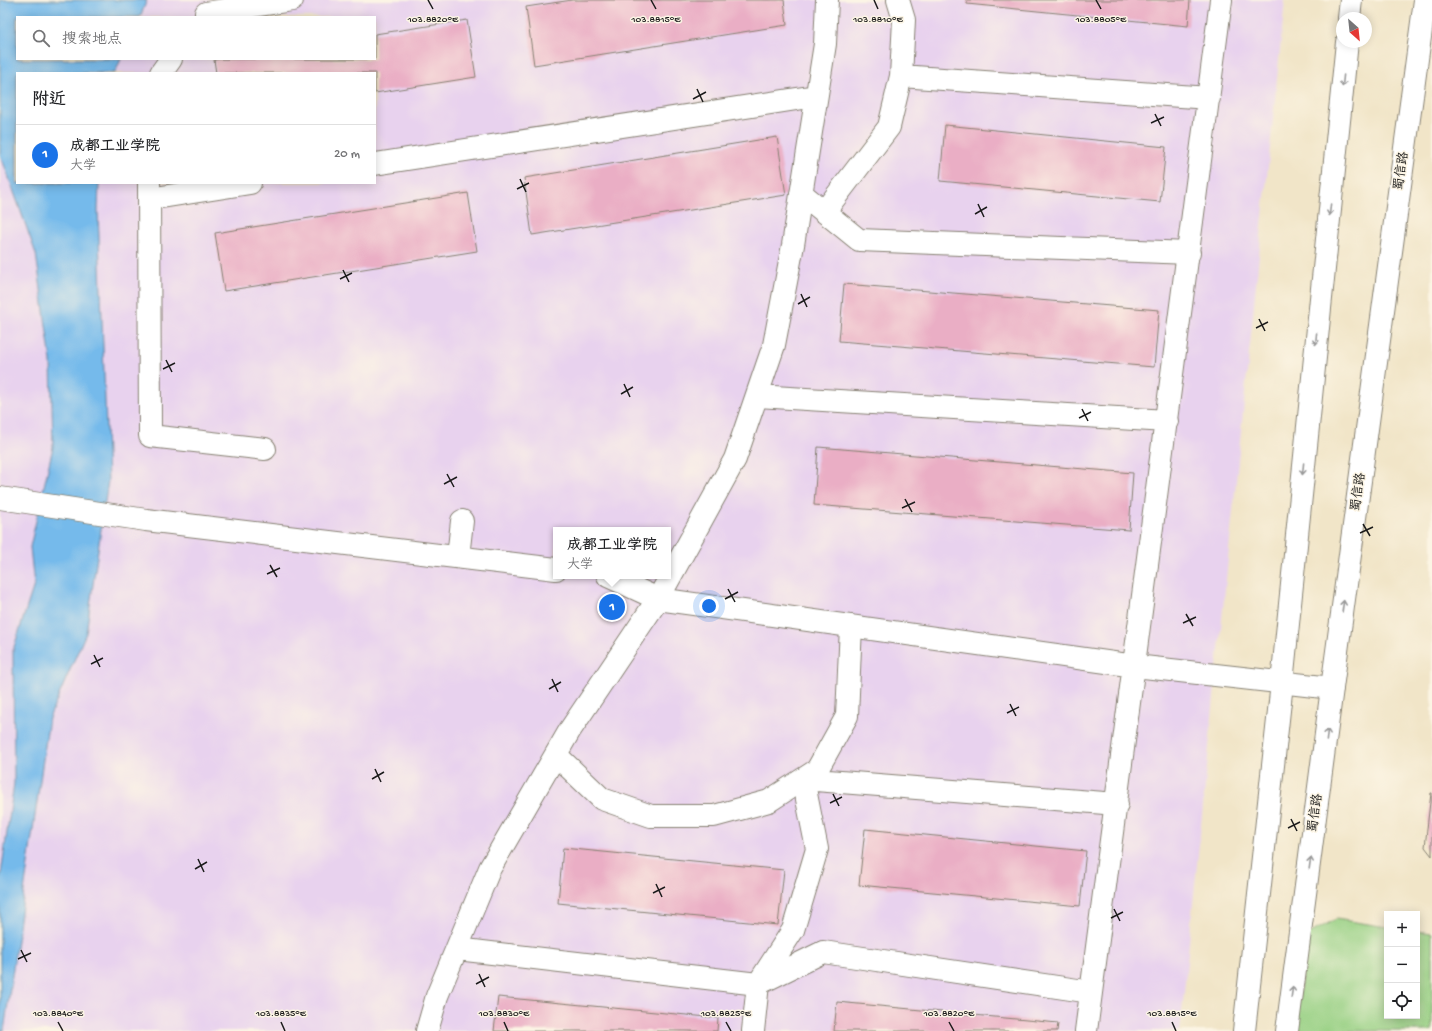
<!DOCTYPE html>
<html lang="zh">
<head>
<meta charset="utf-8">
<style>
	:root { --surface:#fff; --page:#f6f6f6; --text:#202124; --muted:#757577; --line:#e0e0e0; --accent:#1a73e8 }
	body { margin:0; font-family:"Gochi Hand","LXGW WenKai TC",sans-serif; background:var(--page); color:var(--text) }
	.controls { position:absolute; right:12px; bottom:12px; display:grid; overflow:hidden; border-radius:0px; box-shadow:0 2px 10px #0003 }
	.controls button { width:36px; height:36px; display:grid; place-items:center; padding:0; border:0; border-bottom:1px solid var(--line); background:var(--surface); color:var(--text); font:20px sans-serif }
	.compass { position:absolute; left:1336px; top:12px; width:36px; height:36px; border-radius:50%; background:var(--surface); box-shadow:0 2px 10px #0003; rotate:153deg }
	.you { position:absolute; left:709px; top:606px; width:14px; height:14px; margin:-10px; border:3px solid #fff; border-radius:50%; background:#1a73e8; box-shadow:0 0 0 6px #1a73e833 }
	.badge { display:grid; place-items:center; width:26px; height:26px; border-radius:50%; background:var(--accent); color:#fff; font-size:13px; font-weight:700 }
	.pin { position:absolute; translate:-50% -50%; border:2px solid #fff; box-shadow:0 1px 4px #0006 }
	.popup { position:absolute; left:553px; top:527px; width:118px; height:52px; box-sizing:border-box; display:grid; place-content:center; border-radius:0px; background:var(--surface); filter:drop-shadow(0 1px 3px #0005); font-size:13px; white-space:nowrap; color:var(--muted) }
	.popup b { font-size:15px; color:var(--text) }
	.popup::after { content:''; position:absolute; left:50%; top:100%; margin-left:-8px; border:8px solid transparent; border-top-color:var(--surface) }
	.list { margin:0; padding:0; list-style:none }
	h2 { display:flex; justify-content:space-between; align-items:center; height:52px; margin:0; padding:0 16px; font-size:17px }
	h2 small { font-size:13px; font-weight:400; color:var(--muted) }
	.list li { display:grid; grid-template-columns:26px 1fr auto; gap:12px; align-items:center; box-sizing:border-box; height:60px; padding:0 16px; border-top:1px solid var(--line) }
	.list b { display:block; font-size:15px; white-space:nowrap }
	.list p { margin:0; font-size:13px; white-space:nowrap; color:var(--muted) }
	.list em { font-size:13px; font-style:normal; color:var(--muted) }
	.icon { flex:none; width:22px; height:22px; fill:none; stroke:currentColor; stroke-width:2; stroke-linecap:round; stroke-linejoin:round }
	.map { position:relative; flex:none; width:1432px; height:1031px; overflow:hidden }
	.search { position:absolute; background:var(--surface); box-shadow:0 2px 10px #0003; left:16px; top:16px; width:360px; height:44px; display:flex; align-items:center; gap:10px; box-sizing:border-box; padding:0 14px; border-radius:0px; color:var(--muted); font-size:15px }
	.panel { position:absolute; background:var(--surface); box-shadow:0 2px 10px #0003; left:16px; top:72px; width:360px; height:112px; border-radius:0px }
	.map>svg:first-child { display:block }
	.built { fill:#e8d2ee; fill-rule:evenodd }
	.green { fill:#97d083; stroke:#5a7650 }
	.water { fill:#74baeb; stroke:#486b84 }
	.building { fill:#eaaec5 }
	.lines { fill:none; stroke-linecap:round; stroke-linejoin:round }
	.minor-casing { stroke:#868072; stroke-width:24 }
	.major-casing { stroke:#868072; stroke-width:24 }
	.minor { stroke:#fff; stroke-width:22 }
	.major { stroke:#fff; stroke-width:22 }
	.oneway { stroke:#999 }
	.ticks { fill:none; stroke:#1c1c1c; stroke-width:1.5 }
	.labels { text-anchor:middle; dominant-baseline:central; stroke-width:3; stroke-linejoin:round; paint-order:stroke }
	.street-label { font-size:13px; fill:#1c1c1c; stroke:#fcf5e5 }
	.ticks-label { font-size:10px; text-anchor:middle; fill:#1c1c1c; stroke:#fcf5e5; stroke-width:3; stroke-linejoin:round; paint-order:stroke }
</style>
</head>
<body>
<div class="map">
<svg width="1432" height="1031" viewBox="0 0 1432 1031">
	<rect width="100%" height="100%" fill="#fcf5e5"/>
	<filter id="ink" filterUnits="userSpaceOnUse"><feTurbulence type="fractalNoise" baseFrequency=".025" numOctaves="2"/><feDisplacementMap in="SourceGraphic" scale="8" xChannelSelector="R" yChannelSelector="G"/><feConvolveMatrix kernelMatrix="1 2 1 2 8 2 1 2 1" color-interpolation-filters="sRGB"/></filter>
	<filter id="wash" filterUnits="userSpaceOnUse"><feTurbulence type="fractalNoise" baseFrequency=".012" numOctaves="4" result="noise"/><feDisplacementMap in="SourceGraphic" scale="16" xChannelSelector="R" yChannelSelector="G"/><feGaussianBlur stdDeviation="0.9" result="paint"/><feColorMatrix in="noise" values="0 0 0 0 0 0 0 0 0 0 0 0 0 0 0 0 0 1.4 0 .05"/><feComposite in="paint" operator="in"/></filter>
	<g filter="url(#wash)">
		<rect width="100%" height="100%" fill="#f1e5c8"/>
		<path class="built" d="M0,0h1285l-105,1031h-1180zM17,17h358v42h-358zM17,73h358v110h-358zM556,530h112v46h-112z"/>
		<path class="green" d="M1336,919l51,8v89h30v-85l15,2v98h-137l12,-96z"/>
		<path class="water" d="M0,0h147l-7,17h-123v42h104l-6,14h-98v110h82l-1,27 10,271 -22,152 -37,85 -45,313h-4v-150l14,-98 -1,-133 21,-65 -4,-38 23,-100 -2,-86 -15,-107 -31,-87 -5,-12z"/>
		<g id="blocks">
			<path class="building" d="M572,0h212l3,25 -253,40 -8,-58z
				M967,0h223l-2,26 -221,-22z
				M467,20l9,57 -101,16v-20h-159l-2,-13 6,-1h155v-25z
				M945,125l221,22 -6,55 -220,-21z
				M777,137l9,58 -254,40 -8,-57z
				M468,193l9,58 -253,40 -9,-58z
				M844,284l315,26 -5,57 -315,-26z
				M818,447l315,26 -4,57 -315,-25z
				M1431,793h1v63l-7,-9z
				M865,829l221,22 -6,55 -221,-21z
				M563,848l221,22 -6,55 -220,-22z
				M498,997l220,21 -1,13h-223z
				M837,1002l221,21 -1,8h-223z"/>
		</g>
	</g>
	<g filter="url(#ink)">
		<use href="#blocks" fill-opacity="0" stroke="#868072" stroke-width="1"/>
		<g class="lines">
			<g class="minor-casing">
				<path id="minor" d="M206,13l86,-13
					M161,73l10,-14
					M901,76l308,22
					M375,164l441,-68
					M149,183l1,253 115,13
					M801,193l58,47 330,13
					M149,199l101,-16
					M824,212l65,-85 12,-51 3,-56 -6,-20
					M757,396l410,25
					M0,498l146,22 410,49
					M458,557l4,-36
					M608,576l50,23 477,67 197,22
					M556,755l46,44 49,17h63l55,-15 48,-31 30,-54 4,-90
					M457,949l301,35 65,-32 268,40
					M427,1031l10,-35 53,-128 80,-138 88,-131 77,-140 39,-114 19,-100 32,-201 2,-44
					M753,1031l5,-47 35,-54 24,-81 -14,-70 314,25
					M1086,1031l135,-1031"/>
			</g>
			<g class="major-casing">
				<path id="major" d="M1349,18l2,-18
					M1244,1031l38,-348 65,-641
					M1287,1031l45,-343 93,-688"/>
			</g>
			<use href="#minor" class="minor"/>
			<use href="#major" class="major"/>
		</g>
		<defs><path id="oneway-shaft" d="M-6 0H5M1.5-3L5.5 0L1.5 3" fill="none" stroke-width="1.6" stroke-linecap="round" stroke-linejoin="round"/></defs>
		<g class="oneway">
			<use href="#oneway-shaft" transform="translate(1343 81) rotate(96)"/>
			<use href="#oneway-shaft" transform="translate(1330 210) rotate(96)"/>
			<use href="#oneway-shaft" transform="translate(1316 339) rotate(96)"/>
			<use href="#oneway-shaft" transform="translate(1303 469) rotate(96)"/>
			<use href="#oneway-shaft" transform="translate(1343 606) rotate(-82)"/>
			<use href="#oneway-shaft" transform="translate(1327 735) rotate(-84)"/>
			<use href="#oneway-shaft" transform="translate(1310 863) rotate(-82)"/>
			<use href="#oneway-shaft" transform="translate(1292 992) rotate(-82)"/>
		</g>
	</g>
	<path class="ticks" d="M428,0l5,9M651,0l5,9M874,0l4,9M1096,0l5,9M697,89l6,13M693,99l13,-7M1155,114l6,12M1151,123l13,-6M520,179l6,13M517,189l12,-6M978,204l6,13M975,214l12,-7M343,270l6,12M340,279l12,-6M801,294l6,13M798,304l12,-7M1259,319l6,12M1256,328l12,-6M166,360l6,12M163,369l12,-6M624,384l6,13M621,394l12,-7M1082,409l6,12M1079,418l12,-6M447,474l7,13M444,484l13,-7M905,499l7,13M902,508l13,-6M1363,524l7,12M1360,533l13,-6M270,565l7,12M267,574l13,-6M728,589l7,13M725,599l13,-7M1186,614l7,12M1183,623l13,-6M94,655l6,12M91,664l12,-6M552,679l6,13M549,689l12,-7M1010,704l6,12M1007,713l12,-6M375,769l6,13M372,779l12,-7M833,794l6,12M830,803l12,-6M1291,819l6,12M1288,828l12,-6M198,859l6,13M195,869l12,-7M656,884l6,13M653,893l12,-6M1114,909l6,12M1111,918l12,-6M21,950l6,12M18,959l13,-6M479,974l6,13M476,984l13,-7M58,1022l5,9M281,1022l4,9M504,1022l4,9M726,1022l5,9M949,1022l5,9M1172,1022l4,9"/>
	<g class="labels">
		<g class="street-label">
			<text transform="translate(1402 171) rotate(-82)">蜀信路</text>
			<text transform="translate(1359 492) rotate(-82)">蜀信路</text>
			<text transform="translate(1316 813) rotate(-82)">蜀信路</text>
		</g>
	</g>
	<g class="ticks-label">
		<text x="433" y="22">103.8820°E</text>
		<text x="656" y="22">103.8815°E</text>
		<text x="878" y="22">103.8810°E</text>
		<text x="1101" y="22">103.8805°E</text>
		<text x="58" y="1016">103.8840°E</text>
		<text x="281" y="1016">103.8835°E</text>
		<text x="504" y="1016">103.8830°E</text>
		<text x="726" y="1016">103.8825°E</text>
		<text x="949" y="1016">103.8820°E</text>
		<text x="1172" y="1016">103.8815°E</text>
	</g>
</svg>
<div class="controls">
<button>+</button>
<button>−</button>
<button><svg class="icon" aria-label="locate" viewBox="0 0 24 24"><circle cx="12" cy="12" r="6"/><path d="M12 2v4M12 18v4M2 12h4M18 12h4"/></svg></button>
</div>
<svg class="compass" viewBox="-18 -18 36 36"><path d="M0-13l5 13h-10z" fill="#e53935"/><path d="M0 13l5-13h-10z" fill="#757577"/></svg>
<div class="you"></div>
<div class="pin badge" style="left:612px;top:607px">1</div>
<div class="popup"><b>成都工业学院</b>大学</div>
<div class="search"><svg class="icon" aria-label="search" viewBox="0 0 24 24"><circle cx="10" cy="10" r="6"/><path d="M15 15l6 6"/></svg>搜索地点</div>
<section class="panel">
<h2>附近<small></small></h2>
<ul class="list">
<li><span class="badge">1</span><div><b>成都工业学院</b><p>大学</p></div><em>20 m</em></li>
</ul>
</section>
</div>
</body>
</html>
